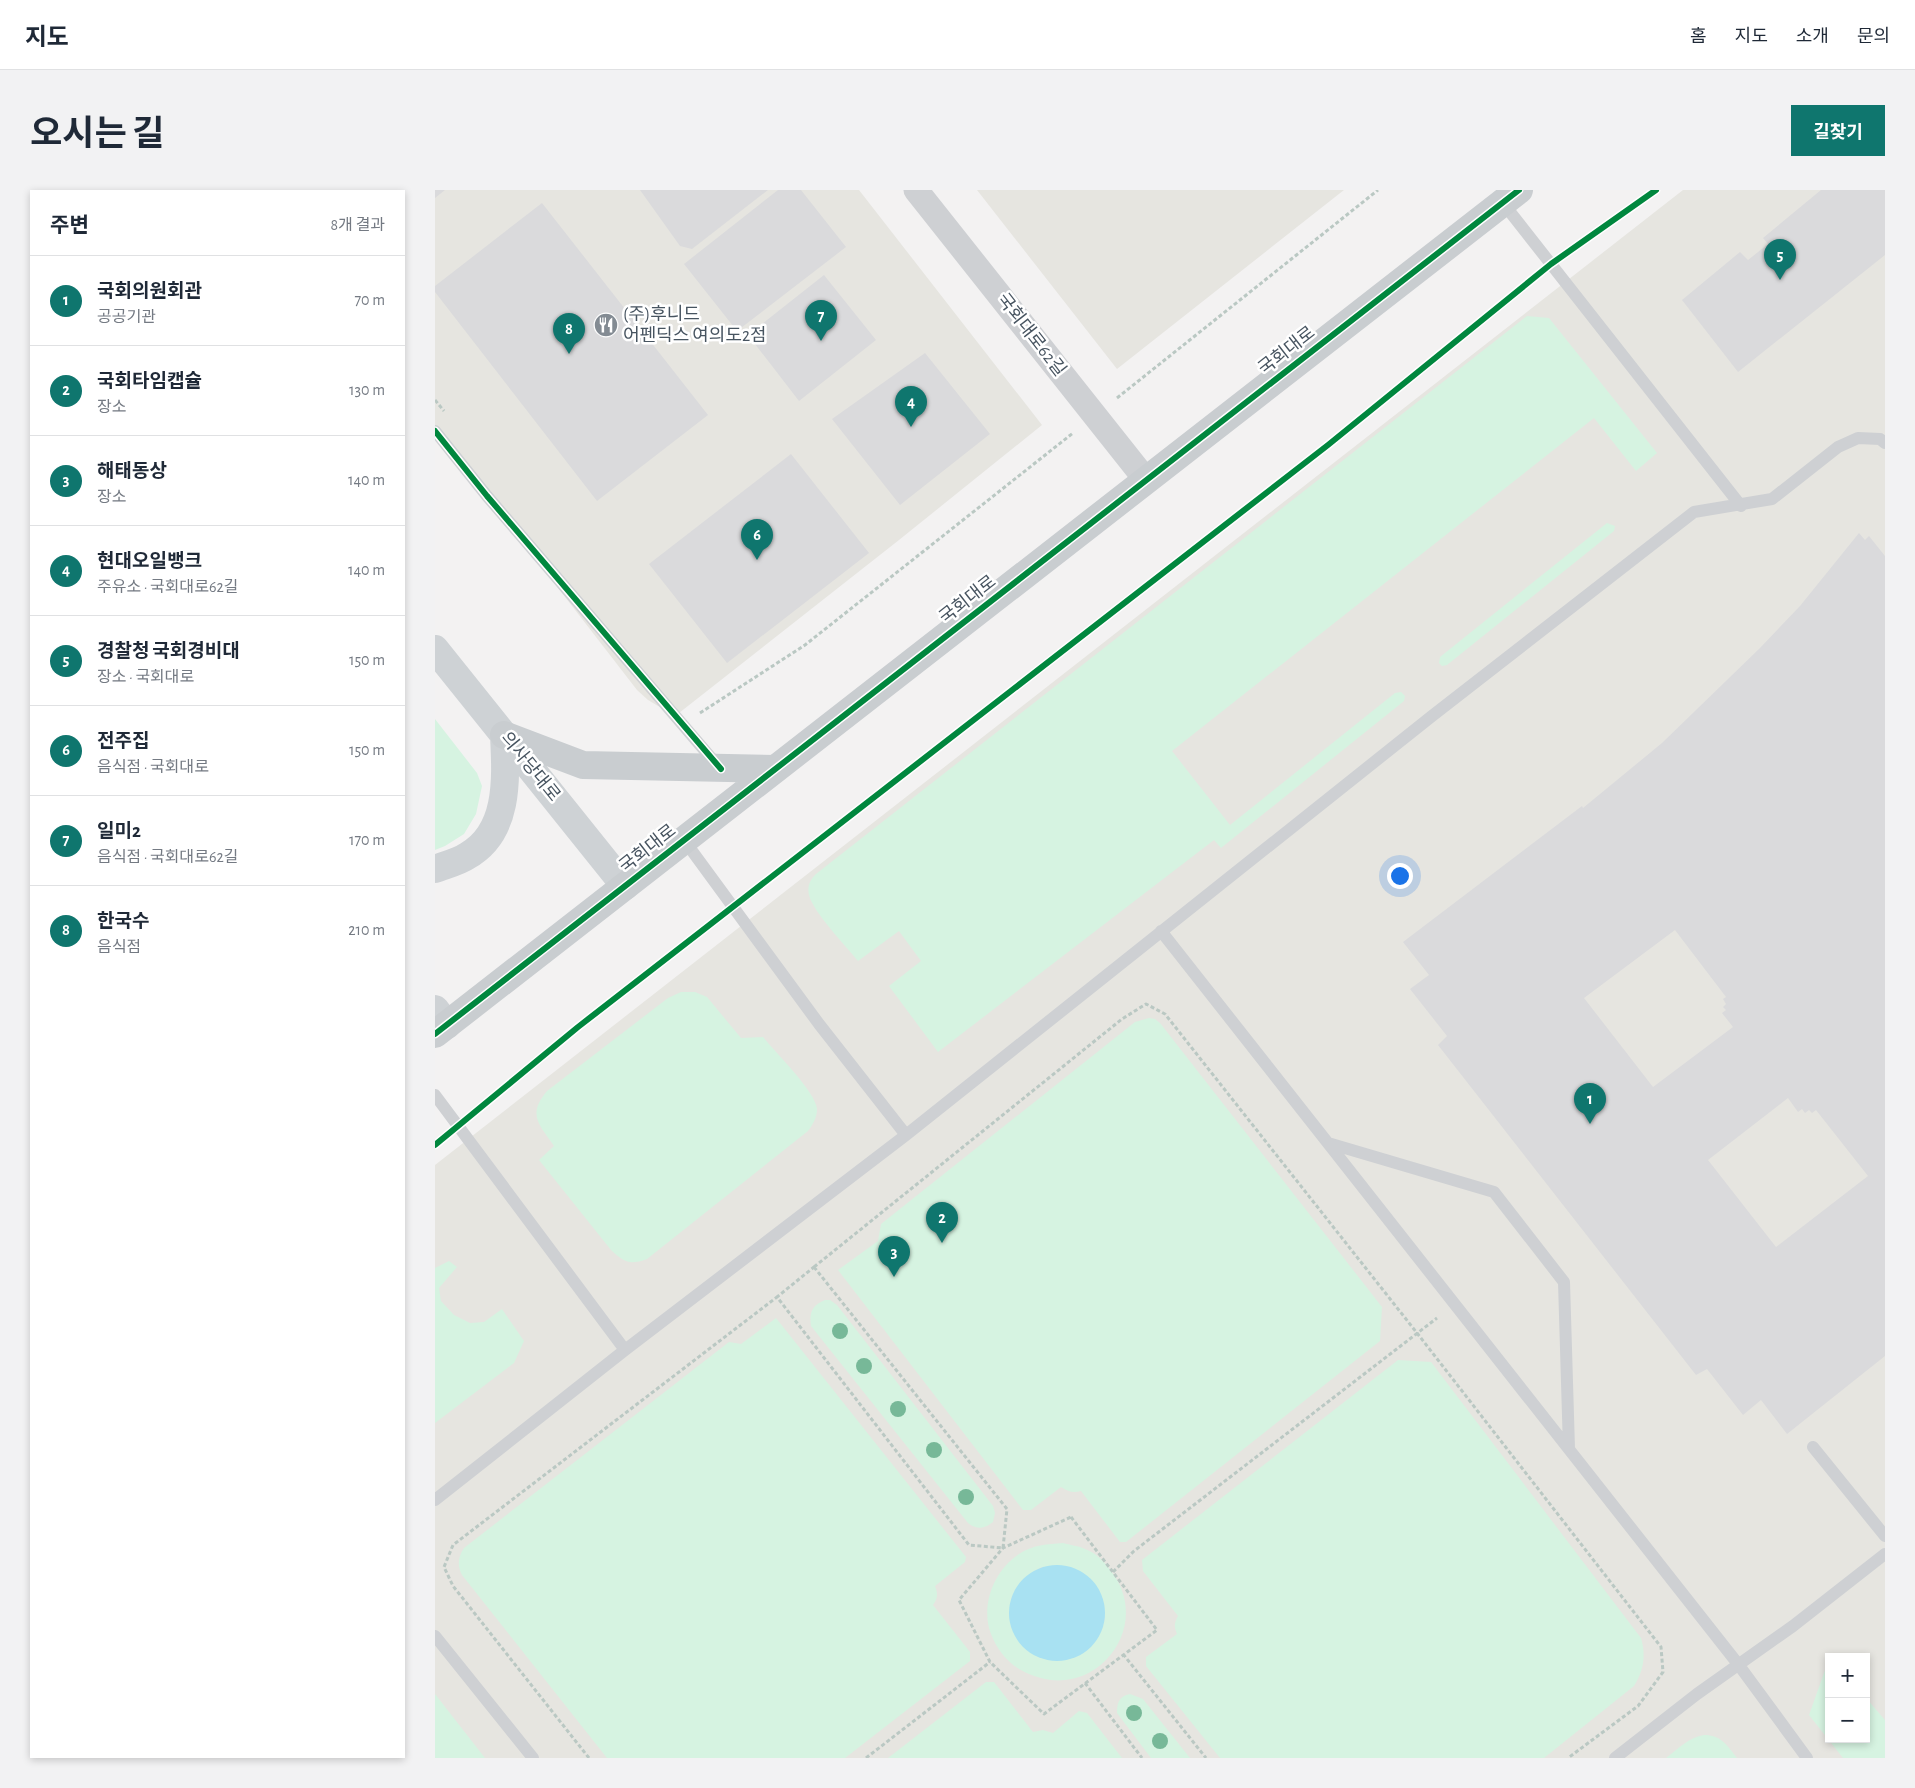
<!DOCTYPE html>
<html lang="ko">
<head>
<meta charset="utf-8">
<style>
	:root { --surface:#fff; --page:#f2f2f3; --text:#1f2937; --muted:#747a83; --line:#e0e1e3; --accent:#0f766e }
	body { margin:0; font-family:"Alegreya Sans","Noto Sans KR",sans-serif; background:var(--page); color:var(--text) }
	.controls { position:absolute; right:15px; bottom:15px; display:grid; overflow:hidden; border-radius:0px; box-shadow:0 2px 8px #0003 }
	.controls button { width:45px; height:45px; display:grid; place-items:center; padding:0; border:0; border-bottom:1px solid var(--line); background:var(--surface); color:var(--text); font:25px sans-serif }
	.you { position:absolute; left:964px; top:685px; width:18px; height:18px; margin:-12px; border:4px solid #fff; border-radius:50%; background:#1a73e8; box-shadow:0 0 0 8px #1a73e833 }
	.badge { display:grid; place-items:center; width:32px; height:32px; border-radius:50%; background:var(--accent); color:#fff; font-size:16px; font-weight:700 }
	.pin { position:absolute; translate:-50% -41px; filter:drop-shadow(0 1px 2px #0008) }
	.pin::after { content:''; position:absolute; top:26px; width:18px; height:15px; background:inherit; clip-path:polygon(0 0,100% 0,50% 100%) }
	.list { margin:0; padding:0; list-style:none }
	h2 { display:flex; justify-content:space-between; align-items:center; height:65px; margin:0; padding:0 20px; font-size:21px }
	h2 small { font-size:16px; font-weight:400; color:var(--muted) }
	.list li { display:grid; grid-template-columns:32px 1fr auto; gap:15px; align-items:center; box-sizing:border-box; height:90px; padding:0 20px; border-top:1px solid var(--line) }
	.list b { display:block; font-size:19px; white-space:nowrap }
	.list p { margin:0; font-size:16px; white-space:nowrap; color:var(--muted) }
	.list em { font-size:16px; font-style:normal; color:var(--muted) }
	.map { position:relative; flex:none; width:1450px; height:1568px; overflow:hidden; border-radius:0px }
	header { display:flex; align-items:center; gap:30px; box-sizing:border-box; height:70px; padding:0 25px; background:var(--surface); border-bottom:1px solid var(--line) }
	header strong { font-size:24px }
	nav { display:flex; gap:28px; margin-inline-start:auto; font-size:18px }
	.intro { display:flex; align-items:center; justify-content:space-between; box-sizing:border-box; height:120px; padding:0 30px }
	h1 { margin:0; font-size:35px }
	.button { padding:12px 22px; border-radius:0px; background:var(--accent); color:#fff; font-size:18px; font-weight:700 }
	main { display:flex; gap:30px; padding:0 30px }
	aside { flex:1; background:var(--surface); border-radius:0px; box-shadow:0 2px 8px #0003 }
	.map>svg:first-child { display:block }
	.commercial { fill:#e6e5e0; fill-rule:evenodd }
	.green { fill:#d6f3e1; fill-rule:evenodd }
	.water { fill:#a8e1f2 }
	.building { fill:#dadadc; fill-rule:evenodd }
	.lines { fill:none; stroke-linecap:round; stroke-linejoin:round }
	.path { stroke:#bac8c3; stroke-width:3; stroke-dasharray:4 2.5; stroke-linecap:butt }
	.lane { stroke:#ced0d3; stroke-width:12 }
	.street { stroke:#ced0d3; stroke-width:25 }
	.secondary { stroke:#ced2d5; stroke-width:28 }
	.primary { stroke:#c9cdd0; stroke-width:28 }
	.cycleway-casing { stroke:#fff; stroke-width:9 }
	.cycleway { stroke:#00873e; stroke-width:6 }
	.tree { fill:#77b898 }
	.labels { text-anchor:middle; dominant-baseline:central; stroke-width:5; stroke-linejoin:round; paint-order:stroke }
	.poi-label { font-size:18px; fill:#475460; stroke:#fff; text-anchor:start }
	.street-label { font-size:18px; fill:#475460; stroke:#fff }
</style>
</head>
<body>
<header>
<strong>지도</strong>
<nav><a>홈</a><a>지도</a><a>소개</a><a>문의</a></nav>
</header>
<div class="intro"><h1>오시는 길</h1><a class="button">길찾기</a></div>
<main>
<aside>
<h2>주변<small>8개 결과</small></h2>
<ul class="list">
<li><span class="badge">1</span><div><b>국회의원회관</b><p>공공기관</p></div><em>70 m</em></li>
<li><span class="badge">2</span><div><b>국회타임캡슐</b><p>장소</p></div><em>130 m</em></li>
<li><span class="badge">3</span><div><b>해태동상</b><p>장소</p></div><em>140 m</em></li>
<li><span class="badge">4</span><div><b>현대오일뱅크</b><p>주유소 · 국회대로62길</p></div><em>140 m</em></li>
<li><span class="badge">5</span><div><b>경찰청 국회경비대</b><p>장소 · 국회대로</p></div><em>150 m</em></li>
<li><span class="badge">6</span><div><b>전주집</b><p>음식점 · 국회대로</p></div><em>150 m</em></li>
<li><span class="badge">7</span><div><b>일미2</b><p>음식점 · 국회대로62길</p></div><em>170 m</em></li>
<li><span class="badge">8</span><div><b>한국수</b><p>음식점</p></div><em>210 m</em></li>
</ul>
</aside>
<div class="map">
<svg width="1450" height="1568" viewBox="0 0 1450 1568">
	<rect width="100%" height="100%" fill="#f3f2f2"/>
	<path class="commercial" d="M0,0h424l183,235 -143,115 -220,173 -21,-7 -10,-6 -11,-10 -202,-261z
		M542,0h367l-227,179z
		M1248,0h202v1568h-1450v-593zM1394,1467h37v82h-37z"/>
	<path class="green" d="M1092,126l22,2 108,135 -21,18 -42,-53 -422,333 58,74 165,-132 6,-1 4,4 -1,5 -183,147 -7,-8 -276,212 -49,-66 32,-25 -22,-30 -41,30c-12,-15 -45,-49 -49,-66 -2,-9 1,-15 7,-21z
		M1172,333l8,3 -1,5 -167,134 -5,1 -3,-3 1,-6z
		M0,529l42,54 5,13 -6,28 -12,20 -19,12 -10,4z
		M246,802h14l12,5 34,41 22,-1c12,15 53,55 54,72 0,9 -4,15 -9,22l-161,128c-17,6 -22,4 -36,-9l-72,-90 15,-14c-15,-22 -27,-31 -7,-55l121,-93z
		M714,828l6,1 5,4 222,284 -2,34 -254,201h-6l-39,-51c-8,2 -12,1 -20,-4l-30,23h-8l-185,-240 40,-29 3,-17 254,-202z
		M14,1071l8,6 -18,21 2,13 13,14 16,8 14,-1 18,-13 22,32 -10,22 -79,60v-155z
		M390,1110h5l7,5 156,201 2,7 -2,9c-9,7 -16,8 -25,1l-157,-197c-2,-13 1,-21 14,-26z
		M341,1128l190,239 -1,5 -30,24c3,8 3,12 -2,19l37,47v9l-125,97h-238l-145,-183c-5,-10 -4,-18 2,-27l265,-206 12,2z
		M963,1170l33,2 210,276c5,17 3,32 -7,48l-90,72h-324l-74,-92v-9l31,-23c-3,-7 -3,-11 1,-18l-35,-45 -1,-11z
		M628,1353c7,2 16,3 22,6 11,4 20,13 26,22 44,56 -17,132 -82,103 -18,-7 -31,-22 -38,-40 -11,-28 3,-64 28,-80 13,-9 29,-10 44,-11zM607,1377l63,52 -6,16 -88,-36c7,-16 15,-24 31,-32z
		M1394,1469v80h37v-41l19,22v38h-42l-34,-43z
		M551,1492h8l39,50 10,-2 10,3 26,-22 8,2 35,45h-234z
		M0,1504l50,64h-50z
		M695,1504l13,5 47,59h-39l-34,-45c0,-10 2,-17 13,-19z
		M1269,1545c17,0 23,10 33,23h-71c12,-9 23,-21 38,-23z"/>
	<path class="water" d="M574 1423a48 48 0 1 1 96 0a48 48 0 1 1-96 0Z"/>
	<path class="building" d="M0,0h10l-10,8z
		M205,0h128l-76,59 -12,-3z
		M343,0h23l45,57 -109,84 -53,-67z
		M1386,0h64v65l-147,117 -56,-72 58,-48 8,8 20,-16 -5,-6z
		M107,13l166,212 -111,86 -162,-209v-6z
		M389,85l52,65 -77,61 -51,-66z
		M490,163l65,81 -90,71 -68,-86z
		M356,264l78,99 -142,110 -78,-99z
		M1424,343l6,7 4,-4 16,20v800l-98,78 -26,-34 -18,15 -36,-46 -11,6 -258,-330 9,-9 -37,-47 19,-14 -26,-33 179,-136 1,2 79,-65 98,-95 40,-42zM1240,740l51,67 -3,2 3,5 -3,3 3,3 -4,3 11,14 -80,60 -69,-89zM1353,908l10,14 4,-3 3,4 4,-3 3,3 4,-3 52,66 -92,71 -68,-87z"/>
	<g class="lines">
		<path class="path" d="M682,208l261,-208
			M0,210l9,11
			M265,523l105,-68 268,-212
			M379,1077l308,-248 24,-15 19,10 252,319 244,314 2,25 -25,34 -70,52
			M379,1077l193,242 -4,39 -34,-3 -192,-248z
			M636,1327l86,113 -113,84 -54,-52 -31,-62 44,-52z
			M678,1382l21,-21 303,-233
			M688,1464l83,104
			M650,1493l57,75
			M154,1568l-136,-172 -9,-19 9,-22 324,-248
			M431,1568l124,-96"/>
		<path class="lane" d="M1068,13l238,303
			M0,241l52,65 231,270
			M249,650l135,184 87,111
			M726,741l577,733 69,94
			M0,905l190,255
			M893,953l166,49 70,90 5,167
			M1378,1257l72,89
			M0,1310l190,-150 281,-215 526,-419 262,-204 78,-13 66,-52 20,-9 22,1 5,4
			M0,1446l98,122
			M1180,1568l82,-64 96,-68 92,-72"/>
		<path class="street" d="M481,0l230,290"/>
		<path class="secondary" d="M0,459l190,237
			M0,679c10,-4 23,-7 32,-13 43,-24 39,-79 37,-121
			M0,819l12,16"/>
		<path class="primary" d="M69,545l79,30 192,4
			M0,844l1084,-844"/>
		<g class="cycleway-casing">
			<path id="cycleway" d="M0,241l52,65 234,273
				M0,844l1084,-844
				M0,955l143,-118 750,-582 223,-181 105,-74"/>
		</g>
		<use href="#cycleway" class="cycleway"/>
	</g>
	<g class="tree">
		<circle cx="405" cy="1141" r="8"/>
		<circle cx="429" cy="1176" r="8"/>
		<circle cx="463" cy="1219" r="8"/>
		<circle cx="499" cy="1260" r="8"/>
		<circle cx="531" cy="1307" r="8"/>
		<circle cx="699" cy="1523" r="8"/>
		<circle cx="725" cy="1551" r="8"/>
	</g>
	<defs>
		<g id="restaurant-disc" transform="scale(1.25)"><circle r="9.5" fill="#838b93" stroke="#fff"/><path d="M-5-6h1v4h1v-4h1v4h1v-4h1v5L-1.5 .5V6h-2V.5L-5-1ZM5-6V6H3V1.5H1.5Q1.5-4 5-6Z" fill="#fff"/></g>
	</defs>
	<g fill-rule="evenodd">
		<use href="#restaurant-disc" x="171" y="135"/>
	</g>
	<g class="labels">
		<g class="poi-label">
			<text x="188" y="125">(주)후니드<tspan x="188" dy="21">어펜딕스 여의도2점</tspan></text>
		</g>
		<g class="street-label">
			<text transform="translate(596 145) rotate(52)">국회대로62길</text>
			<text transform="translate(852 161) rotate(-38)">국회대로</text>
			<text transform="translate(533 410) rotate(-38)">국회대로</text>
			<text transform="translate(95 577) rotate(51)">의사당대로</text>
			<text transform="translate(213 659) rotate(-38)">국회대로</text>
		</g>
	</g>
</svg>
<div class="controls">
<button>+</button>
<button>−</button>
</div>
<div class="you"></div>
<div class="pin badge" style="left:1155px;top:934px">1</div>
<div class="pin badge" style="left:507px;top:1053px">2</div>
<div class="pin badge" style="left:459px;top:1087px">3</div>
<div class="pin badge" style="left:476px;top:237px">4</div>
<div class="pin badge" style="left:1345px;top:90px">5</div>
<div class="pin badge" style="left:322px;top:370px">6</div>
<div class="pin badge" style="left:386px;top:151px">7</div>
<div class="pin badge" style="left:134px;top:164px">8</div>
</div>
</main>
</body>
</html>
